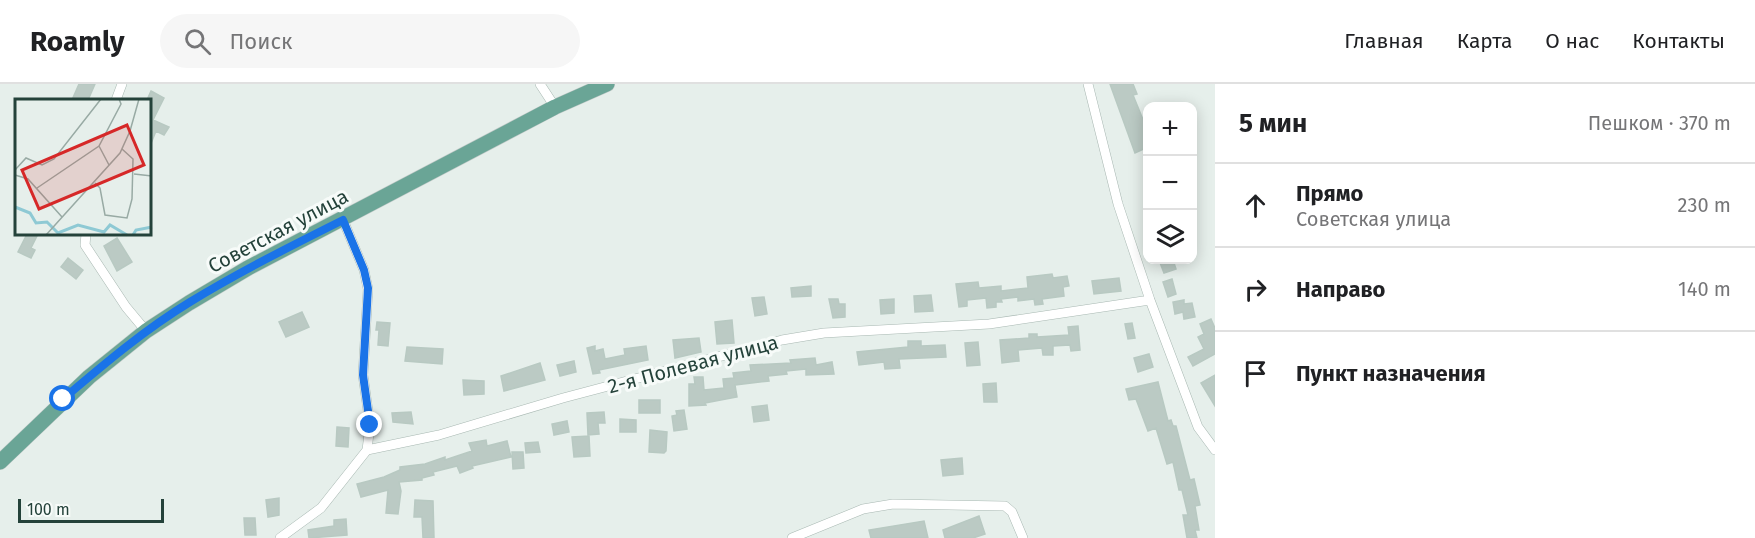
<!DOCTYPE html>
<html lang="ru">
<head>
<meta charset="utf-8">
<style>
	:root { --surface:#fff; --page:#f6f6f6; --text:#202124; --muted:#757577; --line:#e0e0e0 }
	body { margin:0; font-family:"Fira Sans",sans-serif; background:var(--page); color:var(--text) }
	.controls { position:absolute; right:18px; top:18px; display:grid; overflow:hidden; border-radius:12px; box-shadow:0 3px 15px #0003 }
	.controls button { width:54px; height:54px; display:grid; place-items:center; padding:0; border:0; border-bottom:2px solid var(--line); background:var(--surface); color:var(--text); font:30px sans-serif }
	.scale { position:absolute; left:18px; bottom:15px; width:146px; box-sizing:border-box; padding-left:6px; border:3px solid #24423a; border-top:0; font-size:16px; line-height:21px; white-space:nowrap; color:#24423a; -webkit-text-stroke:4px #f7fbf9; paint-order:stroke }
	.stop { position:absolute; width:18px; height:18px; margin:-14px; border:4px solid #1a73e8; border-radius:50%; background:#fff }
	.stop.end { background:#1a73e8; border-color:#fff; box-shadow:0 2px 6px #0008 }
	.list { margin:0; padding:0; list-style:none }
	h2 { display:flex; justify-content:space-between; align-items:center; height:78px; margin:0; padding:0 24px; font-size:26px }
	h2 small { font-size:20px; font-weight:400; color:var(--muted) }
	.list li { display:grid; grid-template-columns:39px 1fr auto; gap:18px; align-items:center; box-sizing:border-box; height:84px; padding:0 24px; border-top:2px solid var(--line) }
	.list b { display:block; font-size:22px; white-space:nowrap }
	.list p { margin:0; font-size:20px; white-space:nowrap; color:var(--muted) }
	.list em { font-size:20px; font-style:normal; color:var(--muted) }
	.icon { flex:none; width:33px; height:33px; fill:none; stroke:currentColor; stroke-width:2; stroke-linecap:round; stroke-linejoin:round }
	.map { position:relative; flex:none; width:1215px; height:454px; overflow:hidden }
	header { display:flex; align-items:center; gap:36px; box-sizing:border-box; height:84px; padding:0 30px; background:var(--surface); border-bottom:2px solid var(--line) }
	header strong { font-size:28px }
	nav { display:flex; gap:33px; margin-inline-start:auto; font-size:21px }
	.search { width:420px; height:54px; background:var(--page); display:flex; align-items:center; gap:15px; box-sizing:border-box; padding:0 21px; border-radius:33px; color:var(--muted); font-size:22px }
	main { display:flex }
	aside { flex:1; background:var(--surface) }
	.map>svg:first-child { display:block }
	.building { fill:#bbcac4; stroke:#b8c9c2; stroke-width:1.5 }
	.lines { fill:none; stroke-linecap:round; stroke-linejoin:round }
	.street-casing { stroke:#a8b8b2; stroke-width:10 }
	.primary-casing { stroke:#c2cac8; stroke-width:16 }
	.street { stroke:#fff; stroke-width:9 }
	.primary { stroke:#6aa596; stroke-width:15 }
	.route { stroke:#1a73e8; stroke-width:8 }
	.labels { text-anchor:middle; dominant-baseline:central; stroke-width:6; stroke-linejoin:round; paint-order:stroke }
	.street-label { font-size:20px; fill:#24423a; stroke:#f7fbf9 }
	.inset-river { fill:none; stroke:#8ec9d4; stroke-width:3 }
	.inset-road { fill:none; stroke:#98aaa4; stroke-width:1.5 }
	.view { fill:#d62828; fill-opacity:0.15; stroke:#d62828; stroke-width:3 }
	.inset-edge { fill:none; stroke:#24423a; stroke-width:3 }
</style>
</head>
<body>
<header>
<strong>Roamly</strong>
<div class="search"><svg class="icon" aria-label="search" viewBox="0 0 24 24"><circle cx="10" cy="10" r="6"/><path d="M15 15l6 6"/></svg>Поиск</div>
<nav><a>Главная</a><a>Карта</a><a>О нас</a><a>Контакты</a></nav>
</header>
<main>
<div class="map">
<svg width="1215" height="454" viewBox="0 0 1215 454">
	<rect width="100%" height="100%" fill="#e6efeb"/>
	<path class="building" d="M79,0h16l-7,16h-16z
		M1110,0h23l4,10 -4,1 15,37v15l-13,6z
		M151,7l13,7 -11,22 16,7 -5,8 -8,-4 -6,15v-46h-3z
		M27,150h11l-7,14 4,2 -4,8 -13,-6z
		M117,154l15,24 -15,9 -13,-25z
		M68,174l15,12 -7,9 -15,-12z
		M1159,176h14l3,9 -12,4z
		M1052,190l1,4 14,-2 2,10 -6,1 1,9 -22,3 1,5 -8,1 -1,-6 -16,2v-4l-17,2 1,3h-6v5l-9,1 -1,-10 -19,2v6l-8,1 -3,-23 22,-2 1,6 22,-2v5l27,-3 -1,-11z
		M1119,194l2,13 -27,3 -2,-13z
		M1172,195l4,15 -8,3 -5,-15z
		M811,202v10l-19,1 -1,-9z
		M931,211l2,16 -18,1 -1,-16z
		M764,213l3,17 -12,2 -3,-18z
		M829,215h9l1,5h6v13l-12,1z
		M894,215v14l-13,1 -1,-14z
		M1184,216v4l8,-1 3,14 -11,2 -1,-7 -8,2 -2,-12z
		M302,228l7,15 -23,10 -7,-15z
		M1211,235l4,9v26l-22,12 -5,-9 16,-8 -6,-12 6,-3 -4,-10z
		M732,236l2,23 -17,1 -2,-22z
		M377,238l13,1 -2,23 -10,-1 1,-15h-3z
		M1132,239l3,15 -7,1 -3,-15z
		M1078,242l2,24 -9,1 -1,-6 -17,1v9h-10l-1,-7 -24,2 1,11 -17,2 -2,-23 29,-2v-4h8v3l32,-2 -1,-8z
		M699,254l2,14 -26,6 -2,-18z
		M908,257h13v5l24,-1 1,12 -47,2 1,9 -15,1 -1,-7 -25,3 -2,-13 51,-5z
		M978,258l2,23 -13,1 -2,-23z
		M595,262v5l8,-2 2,10 20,-4 -1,-6 22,-3 2,14 -49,10 1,3 -7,1 -6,-26z
		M407,263l36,2 -1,15 -37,-3z
		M1149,270l4,13 -15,5 -4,-14z
		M815,274l1,7 16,-3 2,12 -28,1v-6l-20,2 1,3 -19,2 1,5 -34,4 2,12 -32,6 1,2 -17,1v-22h6l-1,-7h9l1,13 20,-2 -1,-9 11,-1 -1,-5 18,-2 -1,-6 41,-2 -1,-3z
		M574,277l2,11 -16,4 -3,-11z
		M540,279l5,17 -41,11 -3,-15z
		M1215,291v31l-14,-23z
		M463,296l21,1v13l-20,1z
		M1158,298l10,39 3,-1 2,6h3l14,54 4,-1 6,26 -5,1 4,24h-4l2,8h-10l-4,-23h5l-6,-25h-3l-6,-28 -6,2 -11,-36 -8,3 -12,-32 -7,1 -3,-11z
		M996,299l1,19h-13l-1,-18z
		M639,316h21v13h-21z
		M767,321l2,15 -15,2 -2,-15z
		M684,326l3,19 -13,2 -2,-15 5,-1 -1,-4z
		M411,328l2,12 -20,-2 -1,-9z
		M604,328l1,11h-7l1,11 -11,1 -1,-22z
		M620,335l16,1v12h-16z
		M567,337l2,11 -15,3 -2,-11z
		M337,343l12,1 -1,19 -12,-1z
		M650,346l17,2 -1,19 -2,2 -15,-1z
		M589,352l1,20 -16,1 -2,-20z
		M486,356l1,6 20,-5 4,16 -39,9 1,2 -13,5 -3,-7 -24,6 1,3 -12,3v2l-23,2 2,9 -3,23 -12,-1 2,-23 -27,7 -4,-13 27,-7 16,-7v-3l25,-3 20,-7v3l27,-9 -3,-8z
		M538,358l2,10 -14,1 -1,-10z
		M512,368h11l1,16 -11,1z
		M962,374l1,16 -20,2 -2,-16z
		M279,414v17l-11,2 -2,-17z
		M415,416l18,1 1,37h-11l-1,-21h-8z
		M979,432l6,18 -12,4h-28l-2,-8z
		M244,434h11l1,17h-11z
		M346,435l1,16 -38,3 -1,-8 26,-4v-6z
		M924,437l4,17h-57l-2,-8z"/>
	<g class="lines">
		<g class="street-casing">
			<path id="street" d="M540,0l15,23
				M1088,0l30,120 32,96 48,127 17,23
				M116,16l6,-16
				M343,136l21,50 4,19 -5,86 7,50 -3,25
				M86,150l-1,11 41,62 20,24
				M280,454l41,-30 46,-58 72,-15 124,-37 219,-58 42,-7 165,-9 161,-24
				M792,454l71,-29 30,-5 112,2 7,6 11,26"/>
		</g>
		<g class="primary-casing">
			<path id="primary" d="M0,378l89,-85 57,-46 43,-28 59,-35 307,-161 52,-23"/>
		</g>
		<use href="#street" class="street"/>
		<use href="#primary" class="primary"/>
	</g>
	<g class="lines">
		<path class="route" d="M63,315c40,-34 81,-69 127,-97 49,-30 101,-56 153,-82l21,50 4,18 -5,87 7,50"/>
	</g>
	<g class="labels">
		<g class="street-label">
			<text transform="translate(278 147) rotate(-28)">Советская улица</text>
			<text transform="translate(693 280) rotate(-15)">2-я Полевая улица</text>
		</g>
	</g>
	<g transform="translate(15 15)">
		<rect width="136" height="136" fill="#e6efeb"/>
		<path class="inset-river" d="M0,108l15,6 6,10 11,-1 11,11 20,-8 26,7 6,-7 17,10M118,136l3,-5 16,-3"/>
		<path class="inset-road" d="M84,47l10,19M0,71l11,-12 16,7 12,-6 47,-60M119,75l18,2M0,76l13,4 34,38M80,84l5,5 5,27 22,3 5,-19 1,-40 -11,-10M22,89l62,-42 22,-42 -2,-5M31,136l74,-82 10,-22 9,-32"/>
		<path class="view" d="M112,26l17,40 -105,44 -17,-39z"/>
		<rect width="136" height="136" class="inset-edge"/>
	</g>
</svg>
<div class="controls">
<button>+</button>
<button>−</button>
<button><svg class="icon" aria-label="layers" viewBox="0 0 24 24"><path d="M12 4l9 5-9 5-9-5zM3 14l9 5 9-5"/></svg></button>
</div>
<div class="scale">100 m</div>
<div class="stop" style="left:63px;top:315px"></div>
<div class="stop end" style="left:370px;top:341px"></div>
</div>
<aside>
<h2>5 мин<small>Пешком · 370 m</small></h2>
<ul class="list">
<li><svg class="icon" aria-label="ahead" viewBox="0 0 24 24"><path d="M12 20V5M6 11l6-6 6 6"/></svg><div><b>Прямо</b><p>Советская улица</p></div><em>230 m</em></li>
<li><svg class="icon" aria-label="right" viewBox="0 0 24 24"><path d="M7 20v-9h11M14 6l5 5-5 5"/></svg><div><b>Направо</b></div><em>140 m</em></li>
<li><svg class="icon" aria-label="arrive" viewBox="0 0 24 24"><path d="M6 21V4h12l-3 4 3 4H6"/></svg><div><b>Пункт назначения</b></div></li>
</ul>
</aside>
</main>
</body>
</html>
